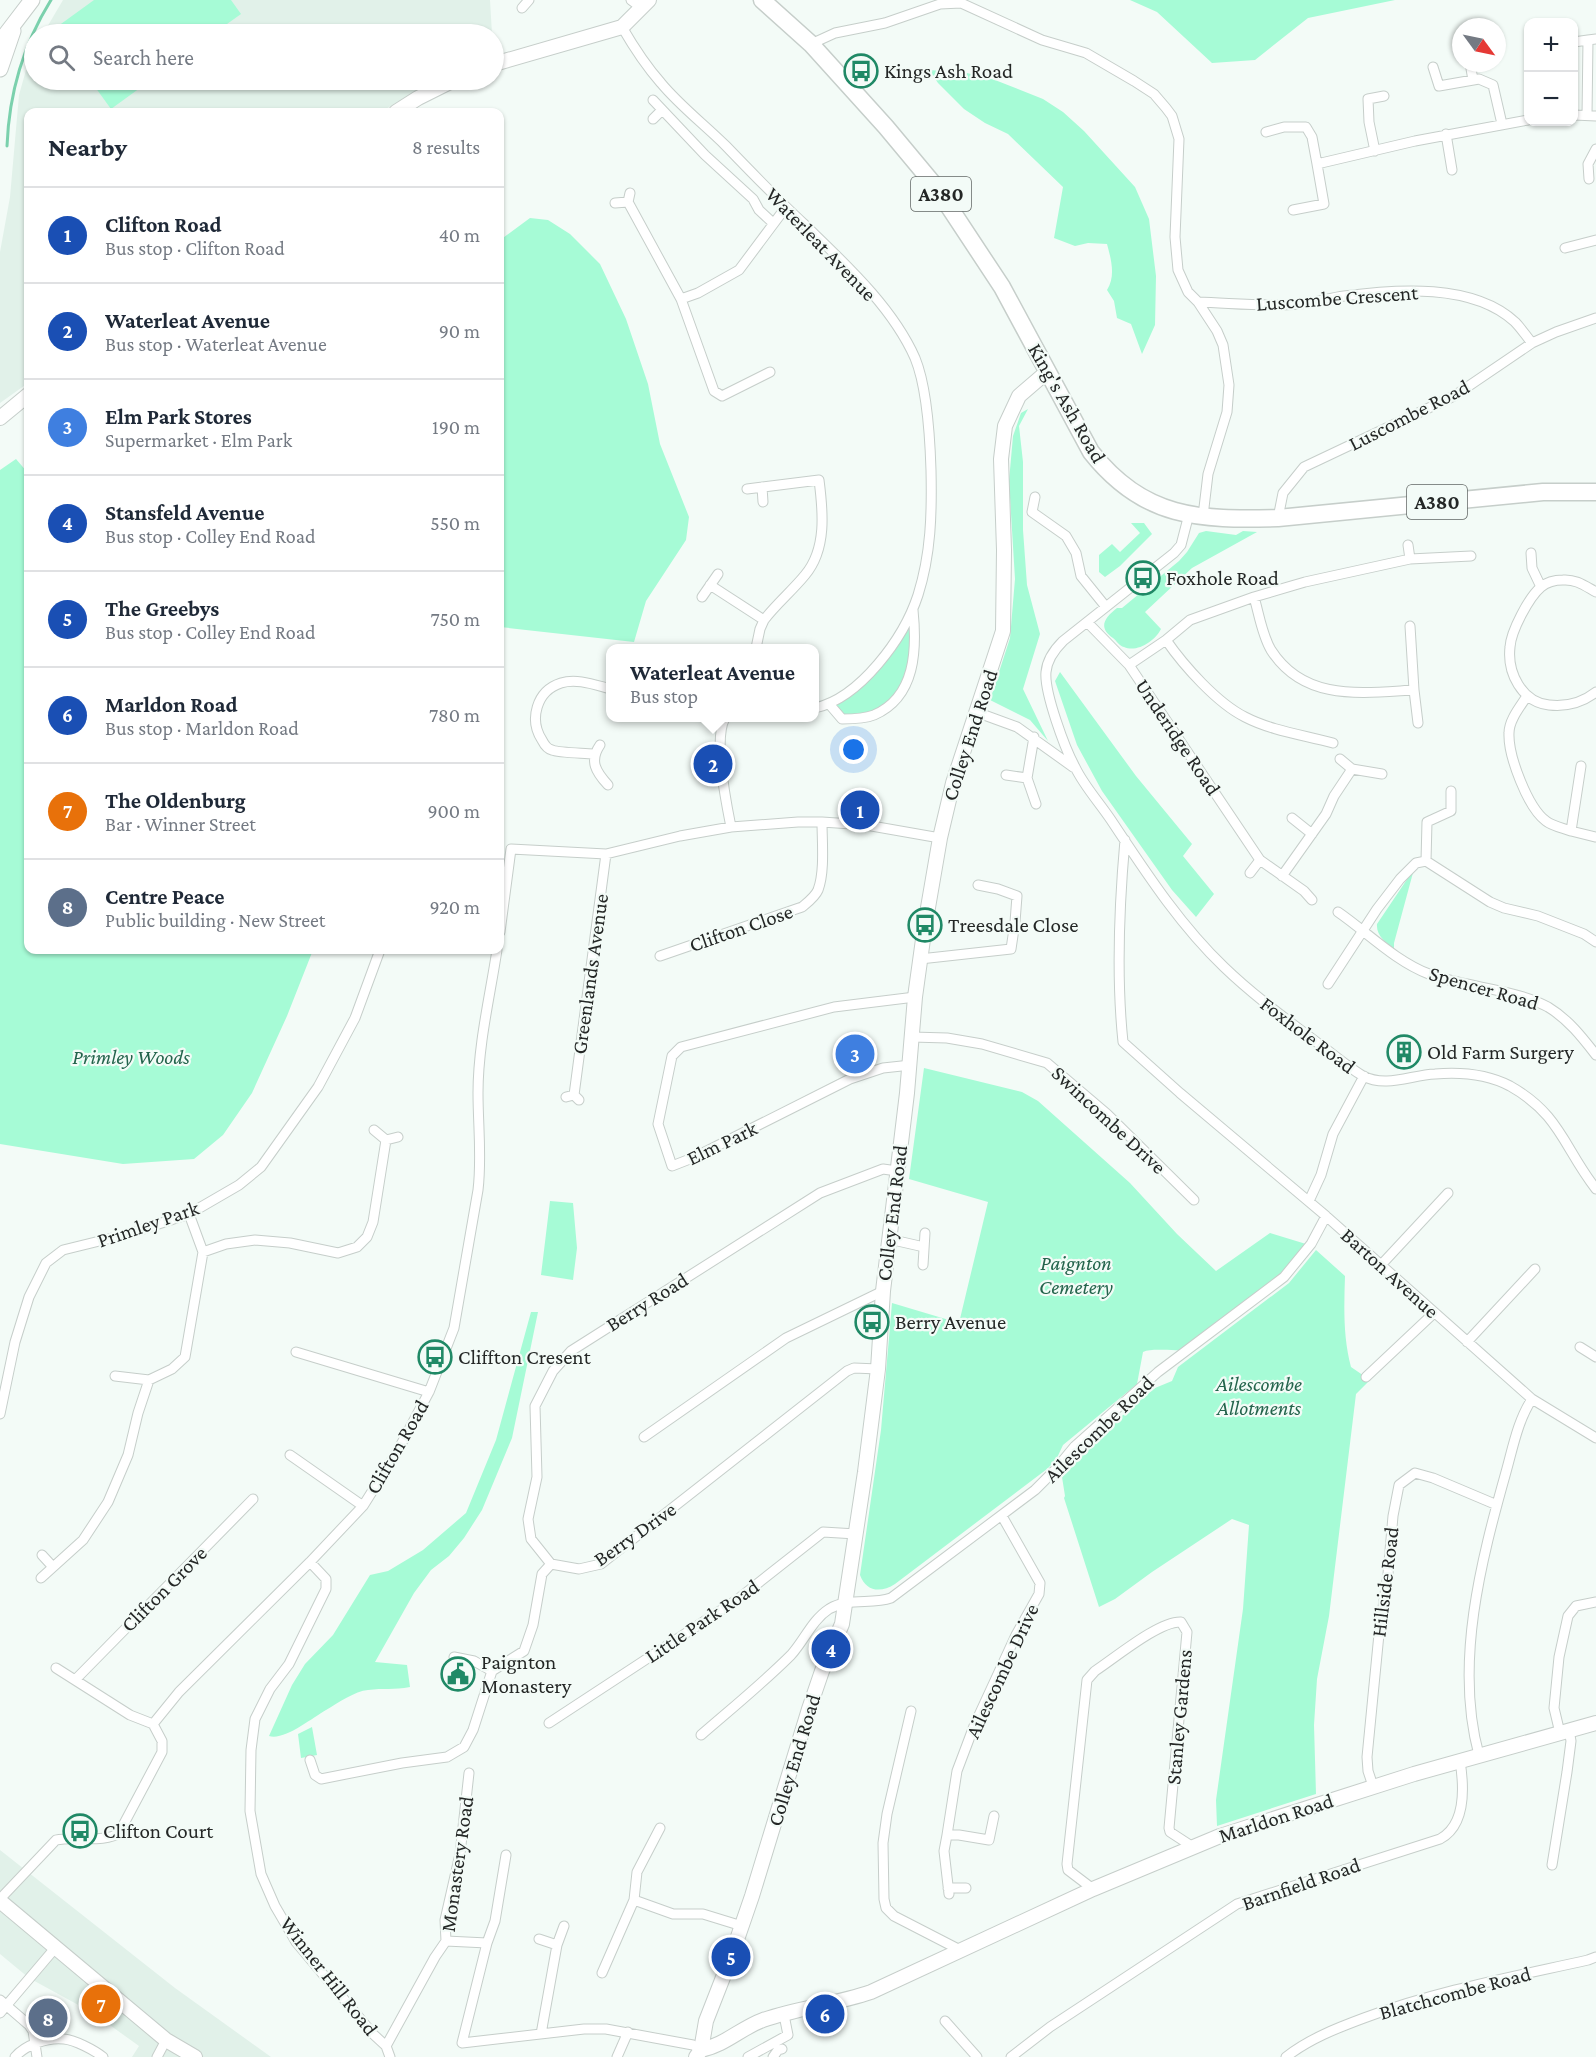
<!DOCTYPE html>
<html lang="en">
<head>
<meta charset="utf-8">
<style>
	:root { --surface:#fff; --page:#f2f2f3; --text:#1f2937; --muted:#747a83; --line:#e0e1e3; --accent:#7c3aed }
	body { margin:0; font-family:"Crimson Pro",serif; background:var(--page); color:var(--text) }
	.controls { position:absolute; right:18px; top:18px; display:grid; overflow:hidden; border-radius:12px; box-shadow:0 2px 4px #0004 }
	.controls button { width:54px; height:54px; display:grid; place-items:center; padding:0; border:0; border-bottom:2px solid var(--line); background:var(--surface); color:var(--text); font:30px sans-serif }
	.compass { position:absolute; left:1452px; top:18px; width:54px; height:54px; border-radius:50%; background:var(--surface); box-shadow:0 2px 4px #0004; rotate:123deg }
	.you { position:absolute; left:854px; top:750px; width:21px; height:21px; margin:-15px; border:4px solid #fff; border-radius:50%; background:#1a73e8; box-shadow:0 0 0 9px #1a73e833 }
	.badge { display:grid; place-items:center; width:39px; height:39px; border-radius:50%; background:var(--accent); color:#fff; font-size:20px; font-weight:700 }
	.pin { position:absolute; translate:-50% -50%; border:3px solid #fff; box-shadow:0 2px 6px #0006 }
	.popup { position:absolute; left:606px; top:644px; width:213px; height:78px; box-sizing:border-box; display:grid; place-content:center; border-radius:12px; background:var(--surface); filter:drop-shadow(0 2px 4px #0005); font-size:20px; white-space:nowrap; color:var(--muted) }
	.popup b { font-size:22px; color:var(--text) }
	.popup::after { content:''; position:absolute; left:50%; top:100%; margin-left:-12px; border:12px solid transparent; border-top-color:var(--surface) }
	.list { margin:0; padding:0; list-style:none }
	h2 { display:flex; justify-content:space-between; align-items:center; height:78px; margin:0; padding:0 24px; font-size:26px }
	h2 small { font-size:20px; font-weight:400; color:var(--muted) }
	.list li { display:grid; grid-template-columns:39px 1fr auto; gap:18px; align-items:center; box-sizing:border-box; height:96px; padding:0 24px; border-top:2px solid var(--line) }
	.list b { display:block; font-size:22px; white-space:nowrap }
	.list p { margin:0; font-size:20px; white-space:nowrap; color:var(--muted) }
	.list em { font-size:20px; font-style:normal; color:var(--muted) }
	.icon { flex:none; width:33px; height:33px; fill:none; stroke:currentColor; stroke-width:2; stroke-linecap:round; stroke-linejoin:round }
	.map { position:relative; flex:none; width:1596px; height:2057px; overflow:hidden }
	.search { position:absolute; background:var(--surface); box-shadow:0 2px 4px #0004; left:24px; top:24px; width:480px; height:66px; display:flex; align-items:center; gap:15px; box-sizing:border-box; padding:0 21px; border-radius:33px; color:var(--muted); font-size:22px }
	.panel { position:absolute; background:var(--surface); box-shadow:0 2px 4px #0004; left:24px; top:108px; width:480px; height:846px; border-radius:12px }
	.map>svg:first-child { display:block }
	.built { fill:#e1f1e9 }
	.green { fill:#a6fbd6 }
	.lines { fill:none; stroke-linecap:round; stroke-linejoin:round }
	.stream { stroke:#7bd1ad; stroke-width:3 }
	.street-casing { stroke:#c6ceca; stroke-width:11 }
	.secondary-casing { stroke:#c6ceca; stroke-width:16 }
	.primary-casing { stroke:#c6ceca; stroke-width:17 }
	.highway-casing { stroke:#c6ceca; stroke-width:19 }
	.street { stroke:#fff; stroke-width:9 }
	.secondary { stroke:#fff; stroke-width:14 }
	.primary { stroke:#fff; stroke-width:15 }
	.highway { stroke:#fff; stroke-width:16 }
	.labels { text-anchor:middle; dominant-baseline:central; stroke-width:4.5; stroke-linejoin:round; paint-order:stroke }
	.shield { fill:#f3fbf7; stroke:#626765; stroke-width:1.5 }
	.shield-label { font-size:20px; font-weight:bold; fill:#242726 }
	.poi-label { font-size:21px; fill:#242726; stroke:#f3fbf7; text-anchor:start }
	.street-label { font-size:21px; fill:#242726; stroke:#f3fbf7 }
	.park-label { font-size:21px; font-style:italic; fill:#23644c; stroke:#f3fbf7 }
</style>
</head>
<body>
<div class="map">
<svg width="1596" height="2057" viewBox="0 0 1596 2057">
	<rect width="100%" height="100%" fill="#f3fbf7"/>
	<path class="built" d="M63,0h427l2,34h-449z
		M34,51v29h399l-52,32h-353v271l-28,20v-151l10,-55 9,-102 9,-32z
		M0,1850l175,138 96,69h-139l7,-11 -46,-33 -64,-35 -29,-24z"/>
	<path class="green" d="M94,0h137l10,14 -28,20h-155l-4,-5z
		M1130,0h265l-87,18 -53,42 -43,3 -55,-51z
		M929,70l38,3 28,7 48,19 20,13 21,19 51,56 14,32 7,57 -1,49 -13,29 -11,-30 -14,-6 -3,-17 -7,-11c9,-14 4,-31 0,-46l-19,-1 -13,3 -21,-8 9,-51 -55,-53 -23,-11 -21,-14 -26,-26z
		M90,80h61l-40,29z
		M530,218l18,2 22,14 30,30 26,55 22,65 12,60 29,73 -3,23 -40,61 -12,41 -134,-15v-387z
		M1028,409l-9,17 4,36v68l4,55 13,49 -17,55 25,52 -18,-21 -40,-20 20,-62 5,-59 -6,-98 4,-45 8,-23z
		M16,459l12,14v477h285l-26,66 -35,77 -29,42 -29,24 -71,5 -123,-20v-674z
		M1131,523h13l8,11 -32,32 -15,11 -6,-5v-17l13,-11 8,8 20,-19z
		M1206,531l30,4 7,-4 14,1 -65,36 -47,44 16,17c-6,12 -24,24 -37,18 -5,-1 -7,-6 -11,-9 -15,-10 -9,-20 4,-30h5l57,-47 8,-9 12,-19z
		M913,610v57l-28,42 -43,10 -12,-14 40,-33z
		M1060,672l76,104 56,68 -9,12 31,38 -18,23 -24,-27 -70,-99 -25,-46 -22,-64z
		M1414,869l-20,74v6c-8,-7 -18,-13 -17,-25z
		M924,1068l98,24 16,9 92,82 47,51 39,37 54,-38 36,11 -26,31 -98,75c-12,1 -30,-2 -39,2l-6,32 -74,61 -7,15 -9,9 -152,115c-14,9 -29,8 -35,-9l21,-145 11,-127 67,20 29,-121 -79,-23z
		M550,1201l23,2 4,45 -4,32 -32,-5z
		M1316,1250l29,26c-1,31 -2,61 6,91l19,13 -14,14 -27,222 -12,63 -3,46 2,69 -99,32 -1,-26 27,-191 6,-84 -17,-6 -80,53 -37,27 -16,8 -35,-109 1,-2 -3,-19 29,-35 64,-54 17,-7 6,-14 111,-84z
		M531,1312h7l-26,126 -30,72 -18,28 -15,18 -18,14 -17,23 -39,69 32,3 3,22c-16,3 -27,1 -42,3 -13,1 -30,13 -42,20 -14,8 -42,31 -57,26l23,-51 13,-21 28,-29 37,-60 18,-4 35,-21 43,-37 30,-73z
		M312,1727l5,28 -16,3 -3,-24z"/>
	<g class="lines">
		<path class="stream" d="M7,146c2,-53 16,-101 44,-146"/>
		<g class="street-casing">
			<path id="street" d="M631,0l11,8
				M522,8l7,-8
				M622,27c11,19 24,39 39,56 19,23 44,42 65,63 25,26 50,52 77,77 40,39 89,83 112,135 12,29 15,80 16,112 1,43 0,84 -13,125 -14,43 -58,103 -103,113
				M1574,42l14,-2
				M811,44l24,-11 50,-10 55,-19 21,-1 81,37 44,13 48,28 20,13 12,14 6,8 7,23 -4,98 3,33 10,22 10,10 19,29 6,14 6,40 -2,27 -19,62 -5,42
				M1470,63l3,17
				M1433,67l6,19 40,-7 14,6 9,39
				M653,100l52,55 48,44 6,11 14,13
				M1574,115l22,1
				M1587,115l1,-75 8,-1
				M653,119l9,-9
				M1266,132l18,-5h22l6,10 5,27
				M1446,134l6,36
				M1375,151l-6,-29 -1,-23 16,-3
				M1589,179l-1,-15 8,-15
				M628,202l53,97 33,92 8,5 48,-24
				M615,203l13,-1 2,-9
				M1293,210l31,-6 -7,-40 98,-23 113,-21
				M1565,248l31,-8
				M681,299l17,-6 41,-23 47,-63
				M1198,302c34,1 67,5 101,2 15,-1 30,-6 45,-8 52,-7 129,-13 171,26 6,6 11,14 17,21
				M762,487l1,15
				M747,489l72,-9c4,31 8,69 -14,95 -13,16 -29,29 -41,45l-4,9 -4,19
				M1035,497l-3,15 34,24 10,17 5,23 25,31
				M1189,514l-8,31 -7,8 -111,88c-9,9 -16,19 -17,31 -2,20 19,77 29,95 9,19 24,35 36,53 34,51 68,104 113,147 29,28 62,52 95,77 14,10 29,23 44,32 23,12 48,-1 72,-2 24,-2 52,0 75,12 50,28 54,62 86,103
				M1278,518l5,-25 21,-26 150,-71 78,-53 24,-11 40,-14
				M1408,545l2,14
				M1531,553l1,15 9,19
				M710,585l54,35
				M1596,592c-11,-6 -20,-13 -33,-12 -8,0 -16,2 -22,7 -12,10 -30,44 -31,60 -3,26 12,55 39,58 18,2 33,-2 47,-13
				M702,597l16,-23
				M1254,597c5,17 8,38 17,53 33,52 91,43 143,40l-4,-64
				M1087,622l42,43 131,195 44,31 8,9
				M1166,640c18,26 51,63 79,77 27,14 59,18 88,26
				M1129,665l37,-25 24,-20 64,-23 51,-15 105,-23 61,-3
				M1414,690l4,33
				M1527,696c-7,11 -18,24 -18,37 -1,23 19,75 37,88 6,5 17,7 25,10l10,-65
				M830,705l12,14c10,0 22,0 32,-4 42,-18 43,-66 39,-105
				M976,712l41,15 56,40
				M725,718c-12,21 1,84 6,109
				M1034,737l-7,41 9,26
				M600,745c-11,16 -4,27 8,40
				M593,754c-9,-1 -34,-1 -41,-4 -5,-1 -8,-6 -10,-10 -13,-20 -6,-49 19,-57 16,-5 34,2 50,6
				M1352,769l30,5
				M1006,775l21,3
				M1451,791v20l-24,11 -1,39 64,41 14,6 34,8 46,18 12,8
				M1292,818l20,16
				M1571,831l24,6
				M1125,840c-6,67 -9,135 -2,202l57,51 146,123 206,183c-14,21 -19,48 -26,73 -25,89 -52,192 -27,283
				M1250,873l10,-13
				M1282,876l44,-62 8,-18 18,-27 -12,-10
				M1338,912c29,20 57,49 91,62 35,13 86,15 119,33 20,12 34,30 48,48
				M500,932l11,-83 95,5 74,-18 51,-9 67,-5h24l44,3 74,13
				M660,956l142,-49c6,-5 13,-10 16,-17 7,-18 4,-49 4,-68
				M920,959l91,-10 4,-27 2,-26 -19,-7 -20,-4
				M1328,984l49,-75 23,-30 16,-16 10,-2
				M912,1037l35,1 35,6 65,19 60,51 87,86
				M911,1065l-28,3 -33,11 -155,78 -23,9 -14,-42 14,-68 9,-9 153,-40 81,-10
				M574,1095l32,-241
				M566,1097l8,-2 5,5
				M374,1130l12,10 12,-3
				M1309,1201l12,-26 12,-41 31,-58
				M889,1239l35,8
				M203,1252l23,-8 29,-4 35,3 48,10 19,-6 10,-10 6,-15 13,-82
				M923,1265l2,-32
				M1381,1265l67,-72
				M1467,1342l68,-73
				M1580,1347l16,10
				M296,1352l133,40
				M115,1376l34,4 23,-11 13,-12 18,-105 -14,-38
				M1366,1377l68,-64
				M1532,1399l64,39
				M0,1414l15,-72 14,-45 17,-34 17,-13 65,-16 61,-20 50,-29 22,-18 57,-80 37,-69 25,-68
				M644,1437l142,-99 97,-47
				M290,1455l73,51
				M42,1555l11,12
				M310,1562l16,17v10l-37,75 -19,25 -15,30 -4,31 -1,61 11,63 14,32 21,36 77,92 13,12 4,11
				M551,1564l-20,-25 -3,-20 9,-42 -2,-71 18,-35 18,-20 249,-158 63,-24 14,2
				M41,1578l42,-38 25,-38 20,-47 10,-42 11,-33
				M454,1657l20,4 18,10
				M56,1668l74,47 23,9
				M75,1680l178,-181
				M911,1711l-24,103 -4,29 1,56 2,9 8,8 68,35
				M549,1723l189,-124 85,-67 33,2
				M153,1724l26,-32 131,-130 53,-56 34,-54 32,-60 25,-64 24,-138c4,-33 0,-64 0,-97 0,-48 12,-97 19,-143
				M1560,1733l-6,-25 5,-51 9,-41 8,-10 20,-4
				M701,1735c30,-26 62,-52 90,-80 13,-14 21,-35 38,-46 20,-12 42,-4 62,-11l144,-108 20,-20 20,-24 83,-74 126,-95 27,-33 15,-28
				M310,1760l5,15 6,4 81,-16 45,-6 17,-10 9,-17 19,-59 32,-20 9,-26 9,-51 9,-10 28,5 22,-5 246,-193 7,-3 24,1
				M1373,1786l-5,-15 -1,-14 12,-123 9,-60 5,-58 6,-31 16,-12 18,5 64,27
				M994,1816l-5,24 -30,-5h-12l10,-64 17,-45 42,-91 23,-41 1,-11 -38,-67
				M947,1835l-3,16 5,43
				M1552,1865l15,-93 4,-31 -2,-11
				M948,1888h18
				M1093,1889l-25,-19 -1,-6 20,-184 8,-9c20,-13 64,-50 86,-49l6,10 -18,196 1,4 23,15
				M0,1899l56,-59c17,-4 50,3 63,-7l43,-81v-11l-9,-17
				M634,1900l3,-28 23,-44
				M539,1939l18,6 -16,89
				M446,1941l41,2 -25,100 122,-14h22l87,16 8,5
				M487,1943l8,-22 11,-66
				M557,1945l7,-19
				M602,1973l32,-73 39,14h30l39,12
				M0,2000l29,25 4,6 4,26
				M0,2013l56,-66
				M945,2021l32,36
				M386,2046l49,-89 11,-16 -1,-21 15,-66 9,-81
				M15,2057c10,-12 33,-20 49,-18 11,1 30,11 39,18
				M157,2057l9,-17
				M617,2057l11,-25
				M748,2057l40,-22 -4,-20
				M773,2057l5,-7 4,-1
				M1011,2057l39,-30 187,-123 203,-65c26,-14 24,-53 20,-78
				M1286,2057c23,-18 51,-29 78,-39 72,-27 148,-41 224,-58l8,-3"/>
		</g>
		<g class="secondary-casing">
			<path id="secondary" d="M494,64l128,-37 27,-27
				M396,112l22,-14 36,-18
				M0,418l28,-23
				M0,1901l166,139 29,17
				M701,2050c24,-5 40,-22 62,-30 35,-12 73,-16 108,-28l222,-103 127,-53 194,-62 182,-51
				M696,2057l5,-7 5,-29 25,-64 21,-61 57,-187 13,-38 20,-47 23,-152 13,-103 5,-78 24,-198 8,-96 10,-72 15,-87 13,-55 50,-152 1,-81 -3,-91 4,-33 14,-30 29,-25"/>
		</g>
		<g class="primary-casing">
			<path id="primary" d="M0,42l32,-42
				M0,69l13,-38"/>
		</g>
		<g class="highway-casing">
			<path id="highway" d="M762,0l49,44 75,83 50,60 66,100 89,165c53,67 108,68 187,66l265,-26h53"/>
		</g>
		<use href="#street" class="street"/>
		<use href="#secondary" class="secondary"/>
		<use href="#primary" class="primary"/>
		<use href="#highway" class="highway"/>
	</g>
	<defs>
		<g id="bus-ring" transform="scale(1.725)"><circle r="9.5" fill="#f3fbf7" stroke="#208966" stroke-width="1.5"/><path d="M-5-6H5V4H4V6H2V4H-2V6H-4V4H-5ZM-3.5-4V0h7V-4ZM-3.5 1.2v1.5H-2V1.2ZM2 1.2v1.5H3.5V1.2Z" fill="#208966"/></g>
		<g id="building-ring" transform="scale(1.725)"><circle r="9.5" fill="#f3fbf7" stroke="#208966" stroke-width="1.5"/><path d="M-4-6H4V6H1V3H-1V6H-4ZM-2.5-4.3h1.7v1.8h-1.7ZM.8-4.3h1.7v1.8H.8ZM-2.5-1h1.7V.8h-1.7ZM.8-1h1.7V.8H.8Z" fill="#208966"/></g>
		<g id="civic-ring" transform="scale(1.725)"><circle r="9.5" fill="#f3fbf7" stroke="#208966" stroke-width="1.5"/><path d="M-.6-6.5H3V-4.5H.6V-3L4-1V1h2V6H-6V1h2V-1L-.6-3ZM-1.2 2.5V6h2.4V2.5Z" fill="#208966"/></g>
	</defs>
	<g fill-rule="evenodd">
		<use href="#bus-ring" x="861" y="71"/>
		<use href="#bus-ring" x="1143" y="578"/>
		<use href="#bus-ring" x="925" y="925"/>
		<use href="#building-ring" x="1404" y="1052"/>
		<use href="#bus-ring" x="872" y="1322"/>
		<use href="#bus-ring" x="435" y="1357"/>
		<use href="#civic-ring" x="458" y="1674"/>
		<use href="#bus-ring" x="80" y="1831"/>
	</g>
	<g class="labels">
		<g class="shield">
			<rect x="911" y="177" width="60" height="34" rx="4.5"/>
			<rect x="1407" y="485" width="60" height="34" rx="4.5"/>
		</g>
		<g class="shield-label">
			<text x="941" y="194">A380</text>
			<text x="1437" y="502">A380</text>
		</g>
		<g class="poi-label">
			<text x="884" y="71">Kings Ash Road</text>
			<text x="1166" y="578">Foxhole Road</text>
			<text x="948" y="925">Treesdale Close</text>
			<text x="1427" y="1052">Old Farm Surgery</text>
			<text x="895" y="1322">Berry Avenue</text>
			<text x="458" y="1357">Cliffton Cresent</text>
			<text x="481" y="1662">Paignton<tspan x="481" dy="24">Monastery</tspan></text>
			<text x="103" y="1831">Clifton Court</text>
		</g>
		<g class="street-label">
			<text transform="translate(821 244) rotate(46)">Waterleat Avenue</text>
			<text transform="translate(1337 298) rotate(-4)">Luscombe Crescent</text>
			<text transform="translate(1067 403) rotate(60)">King's Ash Road</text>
			<text transform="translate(1409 415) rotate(-27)">Luscombe Road</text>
			<text transform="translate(970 735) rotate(-72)">Colley End Road</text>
			<text transform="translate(1178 737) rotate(56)">Underidge Road</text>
			<text transform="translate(741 928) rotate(-19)">Clifton Close</text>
			<text transform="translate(590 974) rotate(-82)">Greenlands Avenue</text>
			<text transform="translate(1484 988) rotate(16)">Spencer Road</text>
			<text transform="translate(1308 1035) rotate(37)">Foxhole Road</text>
			<text transform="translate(1109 1120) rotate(43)">Swincombe Drive</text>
			<text transform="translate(722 1143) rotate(-26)">Elm Park</text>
			<text transform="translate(892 1213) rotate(-83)">Colley End Road</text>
			<text transform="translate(148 1224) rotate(-19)">Primley Park</text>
			<text transform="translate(1390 1273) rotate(42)">Barton Avenue</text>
			<text transform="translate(647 1302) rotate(-32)">Berry Road</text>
			<text transform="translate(1099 1429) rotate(-44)">Ailescombe Road</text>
			<text transform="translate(397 1447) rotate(-60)">Clifton Road</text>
			<text transform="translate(635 1534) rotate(-35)">Berry Drive</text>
			<text transform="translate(1385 1582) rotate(-83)">Hillside Road</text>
			<text transform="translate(164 1589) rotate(-45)">Clifton Grove</text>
			<text transform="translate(702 1621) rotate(-34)">Little Park Road</text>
			<text transform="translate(1002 1671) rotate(-65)">Ailescombe Drive</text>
			<text transform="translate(1179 1717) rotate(-85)">Stanley Gardens</text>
			<text transform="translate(794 1760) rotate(-73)">Colley End Road</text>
			<text transform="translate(1276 1818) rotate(-18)">Marldon Road</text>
			<text transform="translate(457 1864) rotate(-82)">Monastery Road</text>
			<text transform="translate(1301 1884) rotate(-19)">Barnfield Road</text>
			<text transform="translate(329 1976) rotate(52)">Winner Hill Road</text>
			<text transform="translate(1455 1993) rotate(-15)">Blatchcombe Road</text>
		</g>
		<g class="park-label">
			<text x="131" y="1057">Primley Woods</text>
			<text x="1076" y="1263">Paignton<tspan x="1076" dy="24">Cemetery</tspan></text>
			<text x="1259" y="1384">Ailescombe<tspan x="1259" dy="24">Allotments</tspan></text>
		</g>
	</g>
</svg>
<div class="controls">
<button>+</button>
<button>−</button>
</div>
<svg class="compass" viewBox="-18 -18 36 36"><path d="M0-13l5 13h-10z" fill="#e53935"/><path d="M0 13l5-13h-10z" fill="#747a83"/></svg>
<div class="you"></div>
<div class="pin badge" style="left:860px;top:810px;background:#1a4fb4">1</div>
<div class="pin badge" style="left:713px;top:764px;background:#1a4fb4">2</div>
<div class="popup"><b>Waterleat Avenue</b>Bus stop</div>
<div class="pin badge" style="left:855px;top:1054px;background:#3f7fe0">3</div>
<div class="pin badge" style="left:831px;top:1649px;background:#1a4fb4">4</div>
<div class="pin badge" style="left:731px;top:1957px;background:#1a4fb4">5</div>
<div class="pin badge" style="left:825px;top:2014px;background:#1a4fb4">6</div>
<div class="pin badge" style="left:101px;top:2004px;background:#e8710a">7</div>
<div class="pin badge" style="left:48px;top:2018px;background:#5c6f8a">8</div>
<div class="search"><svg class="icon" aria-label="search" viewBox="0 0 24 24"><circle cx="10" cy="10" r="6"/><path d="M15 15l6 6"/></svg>Search here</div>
<section class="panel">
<h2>Nearby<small>8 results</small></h2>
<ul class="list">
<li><span class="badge" style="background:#1a4fb4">1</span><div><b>Clifton Road</b><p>Bus stop · Clifton Road</p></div><em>40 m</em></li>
<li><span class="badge" style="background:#1a4fb4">2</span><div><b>Waterleat Avenue</b><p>Bus stop · Waterleat Avenue</p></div><em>90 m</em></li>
<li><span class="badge" style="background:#3f7fe0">3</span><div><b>Elm Park Stores</b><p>Supermarket · Elm Park</p></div><em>190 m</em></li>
<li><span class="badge" style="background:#1a4fb4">4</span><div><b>Stansfeld Avenue</b><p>Bus stop · Colley End Road</p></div><em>550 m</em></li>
<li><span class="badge" style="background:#1a4fb4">5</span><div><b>The Greebys</b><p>Bus stop · Colley End Road</p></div><em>750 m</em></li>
<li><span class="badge" style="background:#1a4fb4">6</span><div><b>Marldon Road</b><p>Bus stop · Marldon Road</p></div><em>780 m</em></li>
<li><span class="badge" style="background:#e8710a">7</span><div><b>The Oldenburg</b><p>Bar · Winner Street</p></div><em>900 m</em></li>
<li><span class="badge" style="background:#5c6f8a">8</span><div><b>Centre Peace</b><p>Public building · New Street</p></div><em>920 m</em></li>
</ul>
</section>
</div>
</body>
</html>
